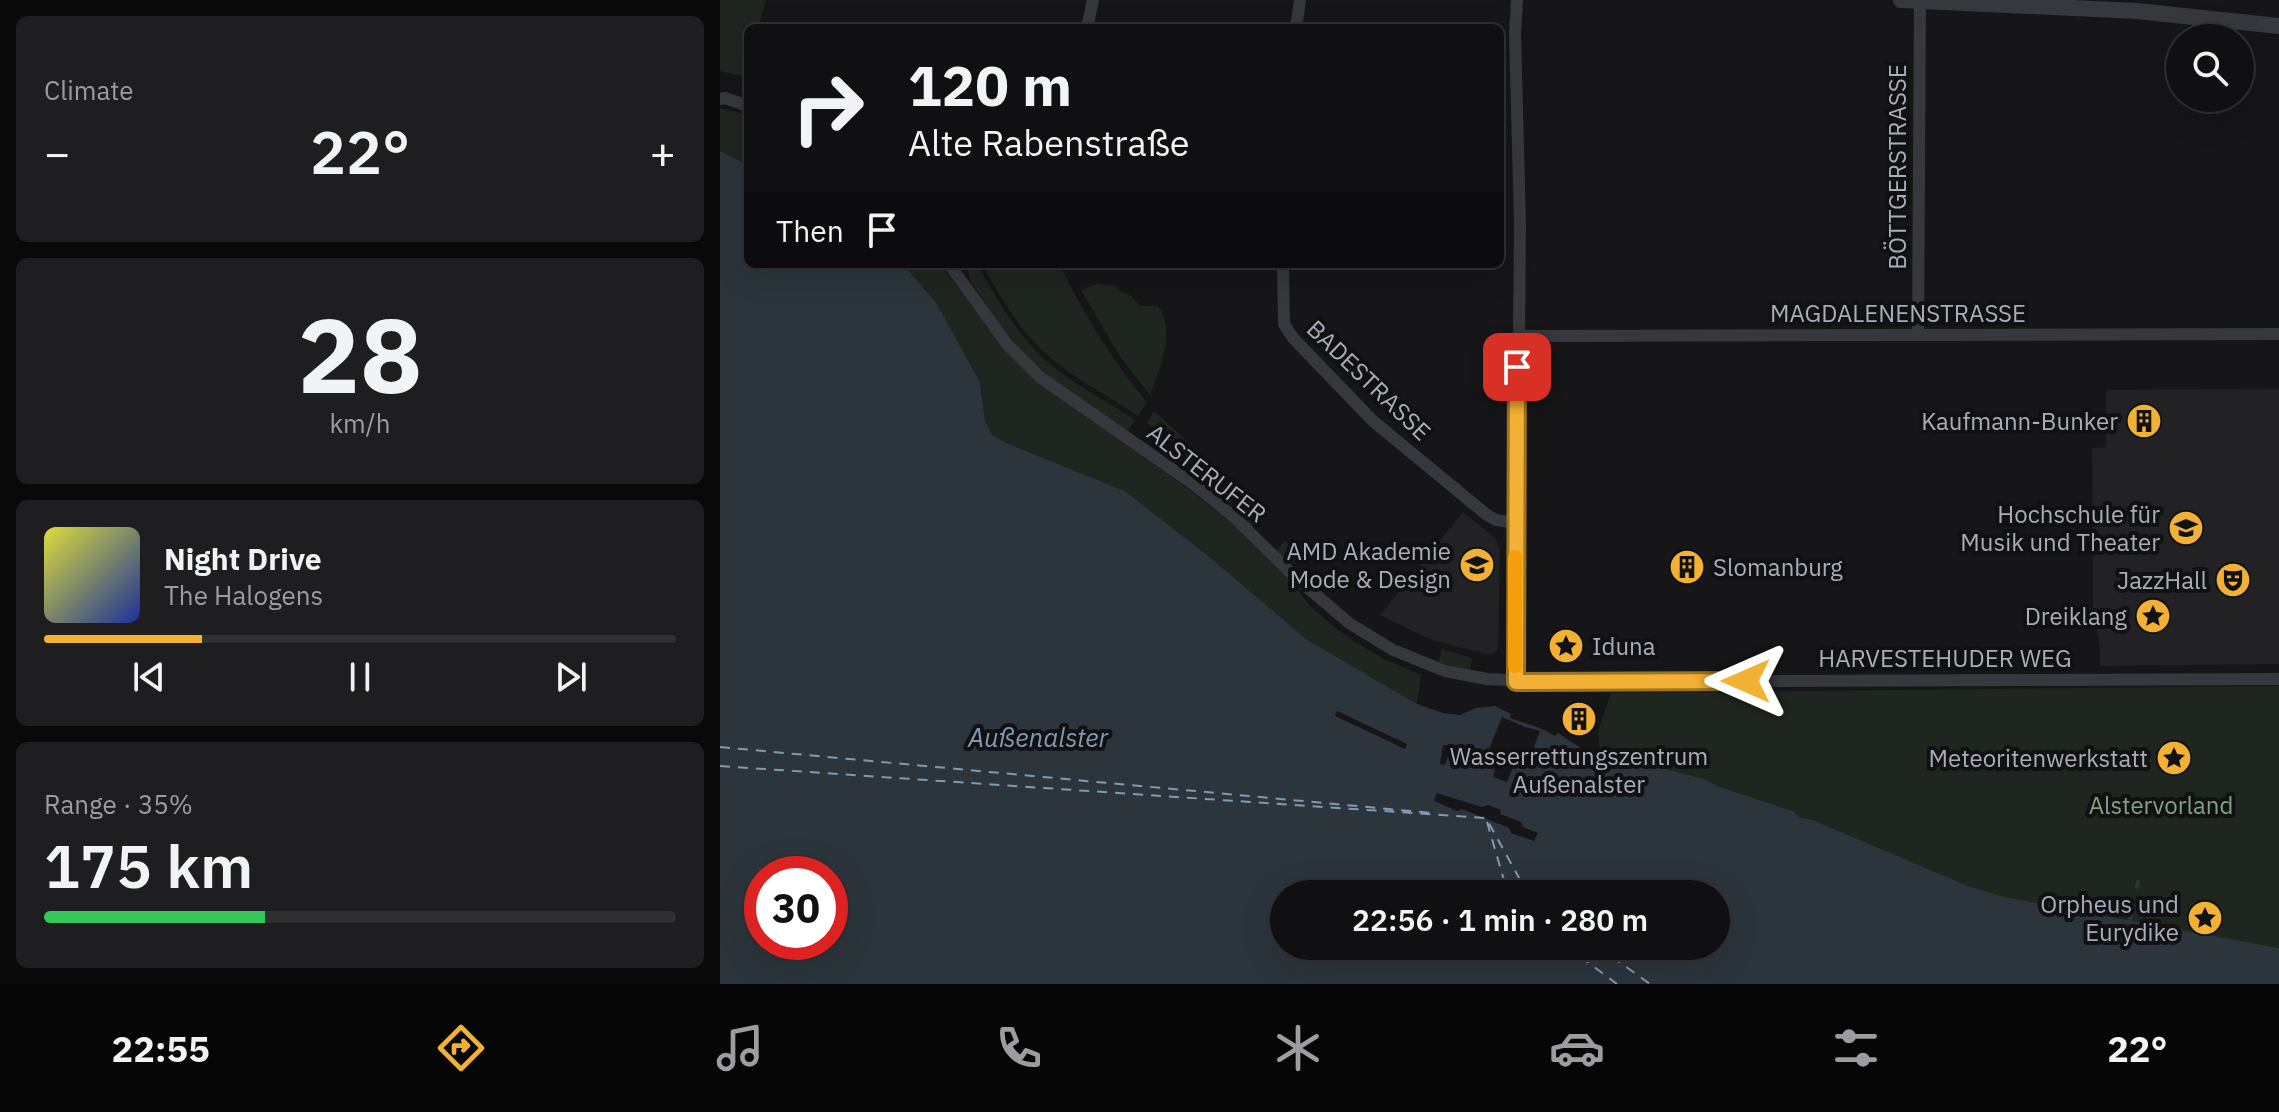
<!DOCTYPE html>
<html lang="en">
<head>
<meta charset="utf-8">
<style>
	body { margin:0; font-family:"IBM Plex Sans",sans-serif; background:#1e1e20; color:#f1f3f6; height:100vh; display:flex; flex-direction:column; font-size:30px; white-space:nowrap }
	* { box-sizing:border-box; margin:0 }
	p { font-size:26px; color:#9c9d9f }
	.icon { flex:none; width:44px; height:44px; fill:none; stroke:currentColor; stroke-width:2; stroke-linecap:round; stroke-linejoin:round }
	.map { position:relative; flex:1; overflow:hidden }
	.panel { display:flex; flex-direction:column; gap:16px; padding:16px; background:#09090a; width:720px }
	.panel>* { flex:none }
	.hud { position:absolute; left:24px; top:24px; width:760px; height:244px; border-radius:12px; box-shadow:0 8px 32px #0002,0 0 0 2px #303032; background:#101012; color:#f1f3f6; overflow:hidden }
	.buttons { position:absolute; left:1446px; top:24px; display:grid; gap:16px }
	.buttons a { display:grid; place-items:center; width:88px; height:88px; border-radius:50%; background:#101012; box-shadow:0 8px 32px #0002,0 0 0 2px #303032; font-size:40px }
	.speed { position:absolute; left:24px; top:856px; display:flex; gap:16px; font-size:40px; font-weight:700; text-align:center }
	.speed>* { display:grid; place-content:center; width:104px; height:104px; border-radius:50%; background:#101012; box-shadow:0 8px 32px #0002,0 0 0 2px #303032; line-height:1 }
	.speed .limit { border:12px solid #d22; background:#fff; color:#111 }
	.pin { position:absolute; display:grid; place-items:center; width:68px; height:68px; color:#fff; margin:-34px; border-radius:16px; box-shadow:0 4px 12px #0006 }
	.me { position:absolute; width:88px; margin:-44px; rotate:270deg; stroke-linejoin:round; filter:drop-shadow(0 0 6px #0008) }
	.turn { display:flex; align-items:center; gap:28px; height:168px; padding:0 32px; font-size:36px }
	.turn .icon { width:104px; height:104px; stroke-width:2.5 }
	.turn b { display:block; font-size:56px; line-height:68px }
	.then { display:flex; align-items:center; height:76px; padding:0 32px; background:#0003; gap:16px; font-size:30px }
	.big { font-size:60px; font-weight:600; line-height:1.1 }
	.panel .widget { flex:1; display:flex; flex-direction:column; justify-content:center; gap:12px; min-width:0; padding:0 28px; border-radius:12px; background:#1e1e20 }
	.panel .dial { align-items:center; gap:0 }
	.dial b { font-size:104px; line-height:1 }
	.song { display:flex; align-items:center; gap:24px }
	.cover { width:96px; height:96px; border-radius:12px; background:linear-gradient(135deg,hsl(60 70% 55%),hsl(230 70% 35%)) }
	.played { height:8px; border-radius:4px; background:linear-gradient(90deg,#f2b134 25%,#303032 25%) }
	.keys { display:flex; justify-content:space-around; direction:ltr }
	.heat { display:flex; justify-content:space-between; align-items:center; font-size:44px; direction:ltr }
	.charge { height:12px; border-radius:6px; background:linear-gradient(90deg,#34c759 35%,#303032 0) }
	.trip { position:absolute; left:550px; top:880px; width:460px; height:80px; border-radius:40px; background:#101012; box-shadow:0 8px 32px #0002,0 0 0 2px #303032; font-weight:600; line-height:80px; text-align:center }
	.tabs { display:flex; height:128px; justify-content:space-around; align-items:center; background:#060607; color:#9c9d9f }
	.tabs .icon { width:56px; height:56px }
	.tabs .current { color:#f2b134 }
	.tabs b { font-size:36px; color:#f1f3f6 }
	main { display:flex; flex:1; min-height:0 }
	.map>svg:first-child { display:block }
	.built { fill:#222225 }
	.green { fill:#1e261f }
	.water { fill:#2c353c; fill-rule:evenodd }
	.pier { fill:#161618 }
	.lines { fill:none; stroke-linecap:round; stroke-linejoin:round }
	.stream { stroke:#2c353c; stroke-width:4 }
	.ferry { stroke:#7f9bb3; stroke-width:2; stroke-dasharray:10 8; stroke-linecap:butt }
	.minor { stroke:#37383d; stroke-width:12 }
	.tertiary { stroke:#37383d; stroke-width:16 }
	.route-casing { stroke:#9d7322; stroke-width:20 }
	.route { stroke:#f2b134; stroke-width:14 }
	.slow { stroke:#f59e0b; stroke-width:14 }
	.labels { text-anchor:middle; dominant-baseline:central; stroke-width:8; stroke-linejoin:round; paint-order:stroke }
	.street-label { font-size:24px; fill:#a8adb8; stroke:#111113 }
	.poi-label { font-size:24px; fill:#a8adb8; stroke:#111113; text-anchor:end }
	.park-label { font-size:24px; fill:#7fa381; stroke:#111113 }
	.water-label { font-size:26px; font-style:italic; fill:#7f9bb3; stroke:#111113 }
</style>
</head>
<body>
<main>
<section class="panel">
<div class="widget"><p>Climate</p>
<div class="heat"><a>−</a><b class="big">22°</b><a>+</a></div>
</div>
<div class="widget dial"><b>28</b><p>km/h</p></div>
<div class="widget">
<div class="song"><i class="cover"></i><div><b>Night Drive</b><p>The Halogens</p></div></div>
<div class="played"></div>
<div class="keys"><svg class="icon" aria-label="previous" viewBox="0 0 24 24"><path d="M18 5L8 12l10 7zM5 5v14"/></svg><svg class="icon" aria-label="pause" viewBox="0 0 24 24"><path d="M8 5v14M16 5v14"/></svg><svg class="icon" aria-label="next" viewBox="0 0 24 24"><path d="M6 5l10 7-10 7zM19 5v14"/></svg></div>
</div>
<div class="widget"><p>Range · 35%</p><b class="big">175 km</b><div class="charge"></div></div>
</section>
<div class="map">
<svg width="1559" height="984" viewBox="0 0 1559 984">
	<rect width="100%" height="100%" fill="#161618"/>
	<path class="built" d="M 1559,389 L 1559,664 L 1380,666 L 1380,648 L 1373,608 L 1372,448 L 1386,447 L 1386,390 Z
		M 743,512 L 774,537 L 780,548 L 778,647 L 776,652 L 770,655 L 712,640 L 660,615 Z"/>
	<path class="green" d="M 0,0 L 46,0 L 38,28 L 28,28 L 28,67 L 25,77 L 0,71 Z
		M 0,108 L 28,115 L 28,165 L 0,151 Z
		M 183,264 L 220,264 L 283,347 L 329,389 L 471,491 L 515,526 L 567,577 L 590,606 L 612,625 L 632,640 L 664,659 L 701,675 L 697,704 L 586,639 L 492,559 L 405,491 L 286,443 L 272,435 L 265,421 L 260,382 L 217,304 Z
		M 254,264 L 257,264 C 279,303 300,340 336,369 C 360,388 389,402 415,420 L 407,432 C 372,407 332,383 302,351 C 282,329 266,304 250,280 L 248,271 Z
		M 266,264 L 339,264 C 364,313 391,360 427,402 L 418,416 C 383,392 344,374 315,343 C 294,321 280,296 265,270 Z
		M 377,284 L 396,286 L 399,291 L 410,295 L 420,306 L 438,306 C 456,331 440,369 430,395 L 401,358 L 361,290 Z
		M 434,411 L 498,470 L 496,472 L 427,423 Z
		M 523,501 L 543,519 L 538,526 L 532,527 L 515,511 Z
		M 565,541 L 580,556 L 571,565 L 556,551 Z
		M 722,649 L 752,658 L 750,671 L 718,662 Z
		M 1559,686 L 1559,948 L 1284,897 L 1248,886 L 1093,820 L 1081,818 L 1073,811 L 997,786 L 984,779 L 902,757 L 889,751 L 880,754 L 878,732 L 891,693 Z"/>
	<path class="water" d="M 0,151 L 28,165 L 28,264 L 183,264 L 217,304 L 260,382 L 265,421 L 272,435 L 286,443 L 405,491 L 492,559 L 586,639 L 697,704 L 723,713 L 740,715 L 756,708 L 775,706 L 791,714 L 790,718 C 806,724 820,726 835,736 L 838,733 L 867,752 L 870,749 L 880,754 L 889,750 L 902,757 L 984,779 L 997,786 L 1073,811 L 1081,818 L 1093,820 L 1248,886 L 1284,897 L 1559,948 L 1559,984 L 0,984 ZM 42,874 L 110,874 L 110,942 L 42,942 ZM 564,894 L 996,894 L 996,946 L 564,946 Z"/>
	<path class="pier" d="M 617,711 L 687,744 L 685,749 L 615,716 Z
		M 782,717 L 805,727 L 820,731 L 811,755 L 799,751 L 787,782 L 773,777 L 775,770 L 763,765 L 727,758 L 725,765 L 720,764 L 723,745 L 729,746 L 728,753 L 765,759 Z
		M 717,793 L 762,807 L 768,805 L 781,810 L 780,814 L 801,822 L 803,827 L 818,833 L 814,841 L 791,833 L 789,828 L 742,809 L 737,811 L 714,801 Z"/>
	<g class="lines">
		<path class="stream" d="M 1417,887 L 1418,882
			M 1410,921 L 1413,905"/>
		<path class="ferry" d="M 0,747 L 712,813
			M 0,766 L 766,818 L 808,894
			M 767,822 L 788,894
			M 846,946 L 897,984
			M 877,946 L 930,984"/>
		<path class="minor" d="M 367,28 L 373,0
			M 576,28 L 580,0
			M 0,99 L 5,98 L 28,106
			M 229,264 L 287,344 L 320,377 L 476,486 L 514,517 L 574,576 L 629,623 L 673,650 L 725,671 L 767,679 L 834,682 L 1559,679
			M 563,264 L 564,324 L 573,338 L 653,421 L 767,515 L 776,520 L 796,523
			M 1198,334 L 1200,0
			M 797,336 L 1559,334
			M 796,682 L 800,224 L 795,34 L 797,0"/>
		<path class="tertiary" d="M 1181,0 L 1417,11 L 1559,26"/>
	</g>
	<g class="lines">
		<defs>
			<path id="route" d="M 797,367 L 796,682 L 1026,681"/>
		</defs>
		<use href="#route" class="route-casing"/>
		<use href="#route" class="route"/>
		<path class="slow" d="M 795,557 L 795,666"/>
	</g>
	<defs>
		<symbol id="building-disc" viewBox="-11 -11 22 22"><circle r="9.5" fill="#f2b134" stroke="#111113"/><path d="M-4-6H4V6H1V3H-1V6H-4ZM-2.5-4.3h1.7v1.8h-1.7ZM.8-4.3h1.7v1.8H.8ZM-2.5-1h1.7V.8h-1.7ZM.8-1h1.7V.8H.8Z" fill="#111"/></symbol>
		<symbol id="university-disc" viewBox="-11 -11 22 22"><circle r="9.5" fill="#f2b134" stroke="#111113"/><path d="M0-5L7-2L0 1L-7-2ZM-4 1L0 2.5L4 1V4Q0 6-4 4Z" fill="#111"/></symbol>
		<symbol id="theatre-disc" viewBox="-11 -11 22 22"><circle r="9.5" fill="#f2b134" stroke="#111113"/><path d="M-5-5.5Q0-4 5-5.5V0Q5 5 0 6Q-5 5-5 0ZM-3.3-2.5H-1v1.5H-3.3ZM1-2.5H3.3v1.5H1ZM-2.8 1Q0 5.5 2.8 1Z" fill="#111"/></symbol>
		<symbol id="sight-disc" viewBox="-11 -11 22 22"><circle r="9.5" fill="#f2b134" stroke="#111113"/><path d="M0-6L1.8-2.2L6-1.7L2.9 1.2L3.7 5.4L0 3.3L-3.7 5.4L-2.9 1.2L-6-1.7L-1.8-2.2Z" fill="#111"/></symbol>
	</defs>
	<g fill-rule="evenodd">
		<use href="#building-disc" x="1404" y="401" width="40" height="40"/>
		<use href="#university-disc" x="1446" y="508" width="40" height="40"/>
		<use href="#university-disc" x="737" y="545" width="40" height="40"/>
		<use href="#building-disc" x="947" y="547" width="40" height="40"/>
		<use href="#theatre-disc" x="1493" y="560" width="40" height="40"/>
		<use href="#sight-disc" x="1413" y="596" width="40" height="40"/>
		<use href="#sight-disc" x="826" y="626" width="40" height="40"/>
		<use href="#building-disc" x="839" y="699" width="40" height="40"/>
		<use href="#sight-disc" x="1434" y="738" width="40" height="40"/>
		<use href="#sight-disc" x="1465" y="898" width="40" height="40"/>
	</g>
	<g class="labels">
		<g class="street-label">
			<text transform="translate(1177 167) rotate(-90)">BÖTTGERSTRASSE</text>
			<text x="1178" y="313">MAGDALENENSTRASSE</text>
			<text transform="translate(649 380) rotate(44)">BADESTRASSE</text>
			<text transform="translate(487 473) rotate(38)">ALSTERUFER</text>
			<text x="1225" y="658">HARVESTEHUDER WEG</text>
		</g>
		<g class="poi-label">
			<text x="1398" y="421">Kaufmann-Bunker</text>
			<text x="1440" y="514">Hochschule für<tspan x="1440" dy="28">Musik und Theater</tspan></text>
			<text x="731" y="551">AMD Akademie<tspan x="731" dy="28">Mode &amp; Design</tspan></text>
			<text x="993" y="567" text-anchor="start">Slomanburg</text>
			<text x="1487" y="580">JazzHall</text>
			<text x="1407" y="616">Dreiklang</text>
			<text x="872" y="646" text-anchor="start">Iduna</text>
			<text x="859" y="756" text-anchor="middle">Wasserrettungszentrum<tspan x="859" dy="28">Außenalster</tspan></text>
			<text x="1428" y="758">Meteoritenwerkstatt</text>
			<text x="1459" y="904">Orpheus und<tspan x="1459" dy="28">Eurydike</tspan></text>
		</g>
		<g class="park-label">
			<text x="1441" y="805">Alstervorland</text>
		</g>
		<g class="water-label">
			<text x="318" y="737">Außenalster</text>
		</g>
	</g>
</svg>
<div class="buttons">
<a><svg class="icon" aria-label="search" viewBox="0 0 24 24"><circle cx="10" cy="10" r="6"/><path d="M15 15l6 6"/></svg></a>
</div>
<div class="speed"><div class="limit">30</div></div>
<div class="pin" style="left:797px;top:367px;background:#d93025"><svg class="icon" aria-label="arrive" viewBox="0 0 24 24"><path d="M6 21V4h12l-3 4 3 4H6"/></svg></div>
<svg class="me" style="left:1026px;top:681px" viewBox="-20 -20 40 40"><path d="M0-17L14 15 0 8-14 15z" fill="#f2b134" stroke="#fff" stroke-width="4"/></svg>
<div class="trip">22:56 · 1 min · 280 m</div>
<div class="hud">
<div class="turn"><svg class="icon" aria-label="right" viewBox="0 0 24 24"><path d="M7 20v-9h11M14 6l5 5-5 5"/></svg><div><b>120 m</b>Alte Rabenstraße</div></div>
<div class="then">Then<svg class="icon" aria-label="arrive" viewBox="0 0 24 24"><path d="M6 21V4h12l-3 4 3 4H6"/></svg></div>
</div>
</div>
</main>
<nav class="tabs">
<b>22:55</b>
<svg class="icon current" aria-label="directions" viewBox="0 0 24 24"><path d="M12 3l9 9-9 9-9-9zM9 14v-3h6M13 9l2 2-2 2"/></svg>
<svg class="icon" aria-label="music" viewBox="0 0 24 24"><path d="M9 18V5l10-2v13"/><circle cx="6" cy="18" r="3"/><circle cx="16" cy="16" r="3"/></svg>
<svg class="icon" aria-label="phone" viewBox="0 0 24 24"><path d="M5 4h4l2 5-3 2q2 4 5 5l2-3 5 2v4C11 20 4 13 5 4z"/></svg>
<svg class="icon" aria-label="climate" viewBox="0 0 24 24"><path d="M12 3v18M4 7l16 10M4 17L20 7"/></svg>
<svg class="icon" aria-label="car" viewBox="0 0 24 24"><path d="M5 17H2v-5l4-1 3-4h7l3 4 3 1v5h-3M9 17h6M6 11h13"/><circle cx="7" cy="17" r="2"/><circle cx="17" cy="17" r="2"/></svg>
<svg class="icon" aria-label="filters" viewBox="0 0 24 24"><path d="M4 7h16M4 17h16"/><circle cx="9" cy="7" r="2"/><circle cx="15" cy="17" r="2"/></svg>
<b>22°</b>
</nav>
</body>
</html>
